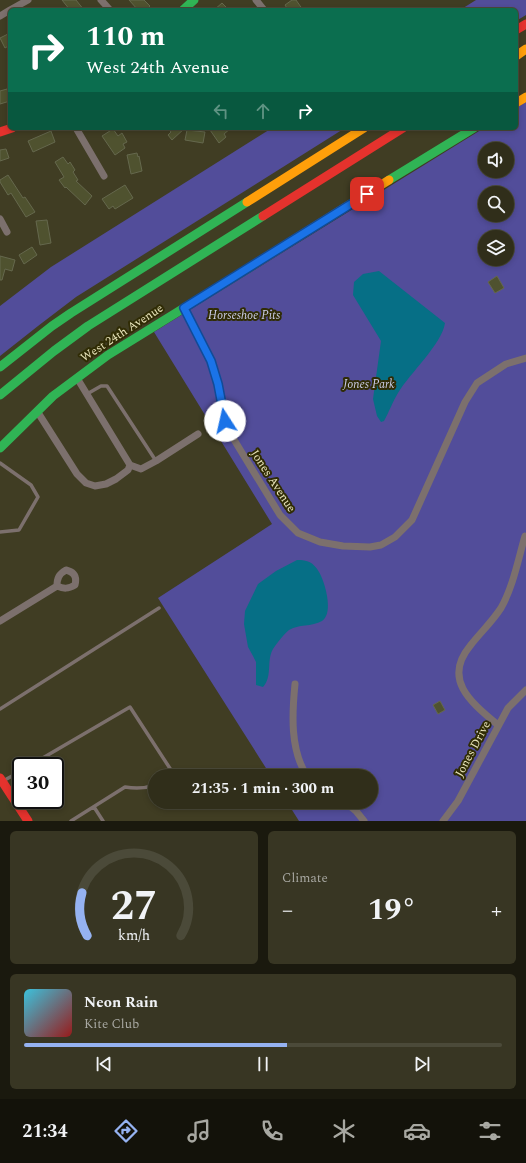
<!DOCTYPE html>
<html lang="en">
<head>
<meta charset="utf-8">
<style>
	body { margin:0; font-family:Spectral,serif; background:#383623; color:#f1f3f6; height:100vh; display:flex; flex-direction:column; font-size:15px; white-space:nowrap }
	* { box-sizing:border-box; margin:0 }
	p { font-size:13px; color:#a8a8a2 }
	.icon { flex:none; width:22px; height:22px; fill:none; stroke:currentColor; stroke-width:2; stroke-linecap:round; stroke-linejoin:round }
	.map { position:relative; height:821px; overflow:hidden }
	.details { display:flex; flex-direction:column; gap:10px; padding:10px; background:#1a190e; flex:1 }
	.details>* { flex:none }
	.top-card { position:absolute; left:8px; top:8px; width:510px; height:122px; border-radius:6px; box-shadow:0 2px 6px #0003,0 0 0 1px #4b4a39; background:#0b6e4f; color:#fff; overflow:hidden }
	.controls { position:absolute; left:478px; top:142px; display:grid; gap:8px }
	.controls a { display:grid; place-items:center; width:36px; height:36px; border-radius:50%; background:#302e1a; box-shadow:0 2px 6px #0003,0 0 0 1px #4b4a39; font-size:20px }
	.speed { position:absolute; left:12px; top:757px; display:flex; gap:8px; font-size:20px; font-weight:700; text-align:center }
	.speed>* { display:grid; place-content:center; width:52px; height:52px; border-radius:50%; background:#302e1a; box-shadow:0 2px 6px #0003,0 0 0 1px #4b4a39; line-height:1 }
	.speed .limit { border:2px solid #111; border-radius:6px; background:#fff; color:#111 }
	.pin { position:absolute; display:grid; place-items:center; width:34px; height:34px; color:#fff; margin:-17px; border-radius:8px; box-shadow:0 2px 6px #0006 }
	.me { position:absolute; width:44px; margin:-22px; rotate:350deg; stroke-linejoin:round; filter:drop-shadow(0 0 3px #0008) }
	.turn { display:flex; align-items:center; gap:14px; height:84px; padding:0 12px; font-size:18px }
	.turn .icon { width:52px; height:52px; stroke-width:2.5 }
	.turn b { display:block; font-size:28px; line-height:34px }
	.lanes { display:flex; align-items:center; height:38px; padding:0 12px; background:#0003; justify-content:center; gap:20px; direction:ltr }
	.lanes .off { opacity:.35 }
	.big { font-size:30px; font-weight:700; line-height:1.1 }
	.details .tile { flex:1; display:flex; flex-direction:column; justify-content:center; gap:6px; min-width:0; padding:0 14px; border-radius:6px; background:#383623 }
	.details .dial { align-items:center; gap:0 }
	.dial svg { height:104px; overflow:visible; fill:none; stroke:#4b4a39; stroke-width:7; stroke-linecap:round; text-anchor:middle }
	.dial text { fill:#f1f3f6; stroke:none }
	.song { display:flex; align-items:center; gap:12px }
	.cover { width:48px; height:48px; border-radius:6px; background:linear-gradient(135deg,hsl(190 70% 55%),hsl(0 70% 35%)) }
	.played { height:4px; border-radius:2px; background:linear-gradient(90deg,#95b2f1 55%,#4b4a39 55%) }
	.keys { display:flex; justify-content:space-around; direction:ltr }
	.heat { display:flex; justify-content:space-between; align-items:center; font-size:22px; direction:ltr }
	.details .tiles { flex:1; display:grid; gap:10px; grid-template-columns:1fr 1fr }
	.tile:last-child { grid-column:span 2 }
	.trip { position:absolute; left:148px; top:769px; width:230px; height:40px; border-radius:20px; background:#302e1a; box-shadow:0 2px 6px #0003,0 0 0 1px #4b4a39; font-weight:700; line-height:40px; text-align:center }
	.tabs { display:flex; height:64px; justify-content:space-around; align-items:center; background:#13120a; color:#a8a8a2 }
	.tabs .icon { width:28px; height:28px }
	.tabs .active { color:#95b2f1 }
	.tabs b { font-size:18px; color:#f1f3f6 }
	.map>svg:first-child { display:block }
	.green { fill:#524d9a; fill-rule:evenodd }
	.water { fill:#066f86 }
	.building { fill:#4f522f; stroke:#65684d }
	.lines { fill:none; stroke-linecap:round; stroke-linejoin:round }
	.lane { stroke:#7c706d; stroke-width:3.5 }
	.street { stroke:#7c706d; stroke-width:7 }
	.fast { stroke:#30b455; stroke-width:9 }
	.slow { stroke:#ff9f0a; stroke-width:9 }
	.jam { stroke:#e5322d; stroke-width:9 }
	.route-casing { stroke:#114b97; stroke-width:10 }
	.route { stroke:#1a73e8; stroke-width:7 }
	.labels { text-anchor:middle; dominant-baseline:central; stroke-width:4; stroke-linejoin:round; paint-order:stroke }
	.park-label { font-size:12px; font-style:italic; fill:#cbcde8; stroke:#302c05 }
	.street-label { font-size:12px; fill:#e8e4ba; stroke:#302c05 }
</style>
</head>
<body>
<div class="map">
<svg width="526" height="821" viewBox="0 0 526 821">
	<rect width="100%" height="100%" fill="#403d23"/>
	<path class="green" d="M 476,0 L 526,0 L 526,15 L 516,21 L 516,10 L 460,10 Z
		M 526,102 L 526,821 L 299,821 L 287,802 L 371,802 L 371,776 L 271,776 L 158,598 L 272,524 L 154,332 L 484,128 L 516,128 L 516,108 ZM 485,149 L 507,149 L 507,171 L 485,171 ZM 485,193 L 507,193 L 507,215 L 485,215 ZM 485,237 L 507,237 L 507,259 L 485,259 Z
		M 272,128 L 345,128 L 76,297 L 38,326 L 0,356 L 0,306 L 51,267 Z"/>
	<path class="water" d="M 379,271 L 445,323 C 442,344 410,373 398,393 C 393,401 389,412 384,421 L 381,422 L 377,416 L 373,399 L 381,341 L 353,295 L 354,282 L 363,274 Z
		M 297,560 C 308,560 313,562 319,572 C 325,582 334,613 322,621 C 312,627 298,624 289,630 C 283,635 277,643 273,649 C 266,661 273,676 263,687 L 256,685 L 256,662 L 253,656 L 248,647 L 244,624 L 245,611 L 258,584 L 276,571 Z"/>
	<path class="building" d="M 62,0 L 76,0 L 84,10 L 70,10 Z
		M 129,0 L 144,0 L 150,6 L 146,10 L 138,10 Z
		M 292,0 L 296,0 L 303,10 L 288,10 L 285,5 Z
		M 222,3 L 229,10 L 214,10 Z
		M 10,33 L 10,45 L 5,48 L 0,38 Z
		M 7,89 L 10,101 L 0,104 L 0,91 Z
		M 168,128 L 185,128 L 172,140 L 168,135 L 171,132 Z
		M 213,128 L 231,128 L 224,134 L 226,137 L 219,143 L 210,130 Z
		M 113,129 L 118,136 L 122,133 L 127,142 L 123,144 L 125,148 L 115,155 L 102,136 Z
		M 187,130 L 205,132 L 203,143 L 185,140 Z
		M 51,131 L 55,142 L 33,152 L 28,141 Z
		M 6,149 L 9,158 L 0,161 L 0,150 Z
		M 137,153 L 138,157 L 139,156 L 142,171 L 131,174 L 127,155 Z
		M 63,157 L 68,164 L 70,162 L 75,170 L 73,172 L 78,180 L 76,181 L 92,196 L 85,205 L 66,187 L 65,188 L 59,180 L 64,177 L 55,162 Z
		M 8,175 L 23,198 L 25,197 L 35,212 L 26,217 L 11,193 L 8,195 L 0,182 L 0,180 Z
		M 125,185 L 133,198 L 115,209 L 113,206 L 109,209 L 102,199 Z
		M 47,220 L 51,243 L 40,245 L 36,221 Z
		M 32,247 L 37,255 L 24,264 L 19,255 Z
		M 0,256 L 15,260 L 12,271 L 5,269 L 2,280 L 0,280 Z
		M 497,276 L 504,288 L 495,293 L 488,282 Z
		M 440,701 L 445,710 L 438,714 L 433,705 Z"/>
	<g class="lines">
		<path class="lane" d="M 87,394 L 101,386 L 107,386 L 156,461
			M 0,463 L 31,485 L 38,497 L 19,530 L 0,532
			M 0,709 L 159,608
			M 29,766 L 130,707 L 171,770 L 171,776
			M 3,781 L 21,771
			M 94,807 L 103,821
			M 71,821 L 125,787 C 136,789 144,789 155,785"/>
		<path class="street" d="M 101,0 L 110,10
			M 256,0 L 264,10
			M 10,10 L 28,0
			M 0,16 L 10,10
			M 76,128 L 104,176
			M 0,219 L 7,232
			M 183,308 L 211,361 L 218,384 L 225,421 L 233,438 L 280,515 L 298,533 L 320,542 L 343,546 L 370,547 L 381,545 L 395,537 L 412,520 L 465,402 L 477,383 L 506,364 L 526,358
			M 77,378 L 130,465 L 141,469 L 156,461 L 198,434
			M 37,411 L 77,474 L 86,483 L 95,486 L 106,484 L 116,479 L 128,470 L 130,465
			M 66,570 C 74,572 77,577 75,585 C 68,589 64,589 57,586 C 57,578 59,574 66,570 Z
			M 0,621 L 57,586
			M 295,684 C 292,714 290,750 307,776
			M 498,725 C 472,703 442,680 470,646 C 480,633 492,622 501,608 C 513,587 518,560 525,536
			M 345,802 L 356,811 L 364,821
			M 443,821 L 458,801 L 508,708 L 526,690"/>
		<path class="fast" d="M 183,10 L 194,0
			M 389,180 L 474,128
			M 0,367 L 52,326 L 71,313 L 247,202
			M 0,395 L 54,351 L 88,326 L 263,216
			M 0,448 L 53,396 L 108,355 L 255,264"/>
		<path class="slow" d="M 516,56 L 526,49
			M 516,103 L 526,97
			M 247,202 L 364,128
			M 255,264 L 389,180"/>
		<path class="jam" d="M 516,30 L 526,24
			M 0,132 L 12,128
			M 263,216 L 403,128
			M 0,778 L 28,821"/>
	</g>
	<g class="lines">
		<defs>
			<path id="route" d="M 225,421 L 218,384 L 211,361 L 184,308 L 367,194"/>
		</defs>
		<use href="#route" class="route-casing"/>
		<use href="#route" class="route"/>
	</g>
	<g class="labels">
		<g class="park-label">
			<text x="244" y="315">Horseshoe Pits</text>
			<text x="369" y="384">Jones Park</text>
		</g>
		<g class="street-label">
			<text transform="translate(122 333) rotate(-33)">West 24th Avenue</text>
			<text transform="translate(273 481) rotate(57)">Jones Avenue</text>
			<text transform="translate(473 749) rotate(-62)">Jones Drive</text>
		</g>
	</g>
</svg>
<div class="controls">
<a><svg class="icon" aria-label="sound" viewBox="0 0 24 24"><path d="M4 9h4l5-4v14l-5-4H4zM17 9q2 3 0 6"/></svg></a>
<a><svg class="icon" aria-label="search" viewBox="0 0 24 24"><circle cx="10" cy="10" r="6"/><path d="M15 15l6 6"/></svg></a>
<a><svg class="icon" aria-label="layers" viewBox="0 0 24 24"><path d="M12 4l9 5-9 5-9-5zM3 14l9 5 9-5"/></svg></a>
</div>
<div class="speed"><div class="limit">30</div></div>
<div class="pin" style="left:367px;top:194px;background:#d93025"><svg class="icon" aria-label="arrive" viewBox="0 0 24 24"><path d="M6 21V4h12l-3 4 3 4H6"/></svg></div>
<svg class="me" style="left:225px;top:421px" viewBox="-20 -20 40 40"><circle r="19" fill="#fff"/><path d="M0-13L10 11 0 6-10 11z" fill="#1a73e8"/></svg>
<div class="trip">21:35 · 1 min · 300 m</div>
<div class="top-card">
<div class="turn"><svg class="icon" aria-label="right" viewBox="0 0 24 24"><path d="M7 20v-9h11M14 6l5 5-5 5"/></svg><div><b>110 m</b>West 24th Avenue</div></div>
<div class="lanes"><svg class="icon off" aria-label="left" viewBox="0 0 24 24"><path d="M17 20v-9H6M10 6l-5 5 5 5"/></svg><svg class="icon off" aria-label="ahead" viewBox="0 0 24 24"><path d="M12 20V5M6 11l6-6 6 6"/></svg><svg class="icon" aria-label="right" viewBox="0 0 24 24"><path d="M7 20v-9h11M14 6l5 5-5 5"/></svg></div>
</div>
</div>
<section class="details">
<div class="tiles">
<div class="tile dial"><svg viewBox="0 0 100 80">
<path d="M14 69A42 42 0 1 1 86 69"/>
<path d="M14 69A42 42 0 0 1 10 36" stroke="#95b2f1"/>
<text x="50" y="56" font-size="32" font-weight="700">27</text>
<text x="50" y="72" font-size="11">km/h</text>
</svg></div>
<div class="tile"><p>Climate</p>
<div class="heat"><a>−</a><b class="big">19°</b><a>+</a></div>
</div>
<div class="tile">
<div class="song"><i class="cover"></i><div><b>Neon Rain</b><p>Kite Club</p></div></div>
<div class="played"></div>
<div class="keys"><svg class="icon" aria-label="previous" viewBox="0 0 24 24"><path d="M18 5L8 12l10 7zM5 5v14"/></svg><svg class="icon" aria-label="pause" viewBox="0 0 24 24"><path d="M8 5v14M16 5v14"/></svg><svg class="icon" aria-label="next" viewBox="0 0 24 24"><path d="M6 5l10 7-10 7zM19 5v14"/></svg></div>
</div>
</div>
</section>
<nav class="tabs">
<b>21:34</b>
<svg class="icon active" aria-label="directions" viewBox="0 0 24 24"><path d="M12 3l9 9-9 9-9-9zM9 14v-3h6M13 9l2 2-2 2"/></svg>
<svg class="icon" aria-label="music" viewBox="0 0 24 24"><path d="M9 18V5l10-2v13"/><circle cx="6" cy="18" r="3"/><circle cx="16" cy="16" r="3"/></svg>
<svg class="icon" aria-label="phone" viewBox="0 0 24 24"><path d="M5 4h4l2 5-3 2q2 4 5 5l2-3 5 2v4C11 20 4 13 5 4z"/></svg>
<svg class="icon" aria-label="climate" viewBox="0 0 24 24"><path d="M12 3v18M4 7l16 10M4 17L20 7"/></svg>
<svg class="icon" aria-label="car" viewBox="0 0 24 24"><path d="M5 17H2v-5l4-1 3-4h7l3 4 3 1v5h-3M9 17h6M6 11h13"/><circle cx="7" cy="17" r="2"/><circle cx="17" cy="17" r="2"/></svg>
<svg class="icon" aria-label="filters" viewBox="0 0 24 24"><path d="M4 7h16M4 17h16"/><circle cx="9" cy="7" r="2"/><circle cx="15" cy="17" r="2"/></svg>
</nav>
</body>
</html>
